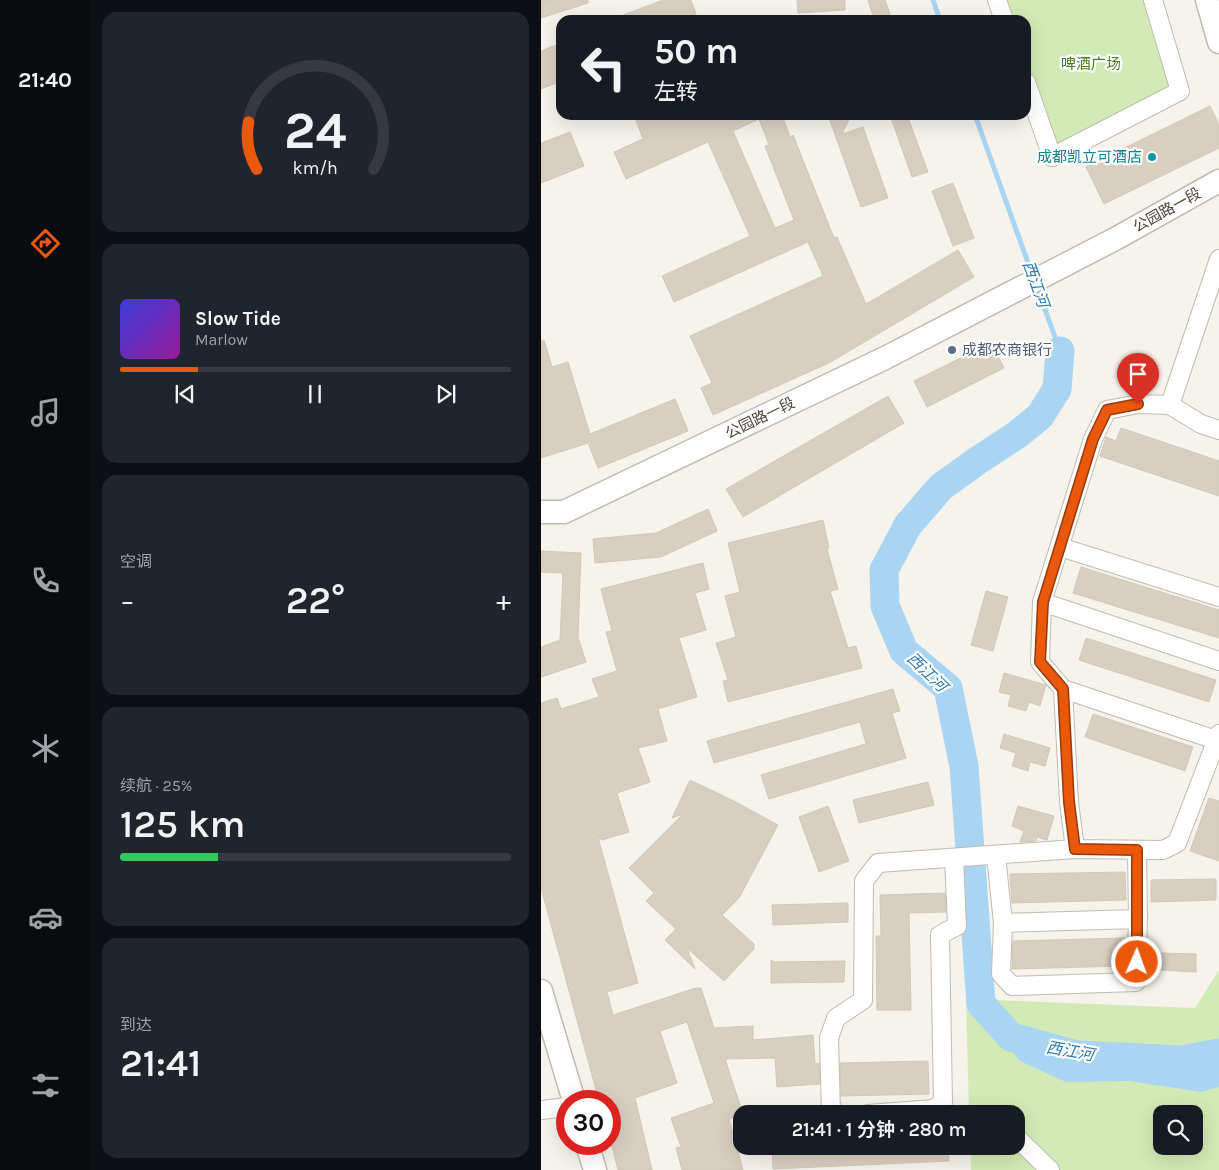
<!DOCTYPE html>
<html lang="zh">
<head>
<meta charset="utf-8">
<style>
	body { margin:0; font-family:Karla,"Noto Sans SC",sans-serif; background:#20242c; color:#f1f3f6; height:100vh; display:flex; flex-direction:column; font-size:19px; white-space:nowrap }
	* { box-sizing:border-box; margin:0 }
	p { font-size:16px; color:#9ea1a6 }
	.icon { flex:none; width:28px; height:28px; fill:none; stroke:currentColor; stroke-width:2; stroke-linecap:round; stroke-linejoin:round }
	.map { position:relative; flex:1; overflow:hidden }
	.details { display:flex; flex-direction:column; gap:12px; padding:12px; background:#0d0f14; width:451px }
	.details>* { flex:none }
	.hud { position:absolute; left:15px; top:15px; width:475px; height:105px; border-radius:15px; box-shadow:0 5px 20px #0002; background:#171b24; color:#f1f3f6; overflow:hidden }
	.controls { position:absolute; left:612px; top:1105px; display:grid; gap:10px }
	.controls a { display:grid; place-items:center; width:50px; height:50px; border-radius:10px; background:#171b24; box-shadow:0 5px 20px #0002; font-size:25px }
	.speed { position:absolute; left:15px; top:1090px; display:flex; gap:10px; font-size:25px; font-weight:700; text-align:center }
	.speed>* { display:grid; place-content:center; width:65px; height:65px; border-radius:50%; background:#171b24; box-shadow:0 5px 20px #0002; line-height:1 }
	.speed .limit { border:8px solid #d22; background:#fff; color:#111 }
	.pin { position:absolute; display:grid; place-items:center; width:42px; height:42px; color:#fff; margin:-51px -21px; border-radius:50% 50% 50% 0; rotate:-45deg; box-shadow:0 0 5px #0007 }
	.pin .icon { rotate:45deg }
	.me { position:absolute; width:55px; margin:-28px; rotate:2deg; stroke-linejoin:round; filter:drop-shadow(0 0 4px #0008) }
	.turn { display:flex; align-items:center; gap:18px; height:105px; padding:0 15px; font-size:22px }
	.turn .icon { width:65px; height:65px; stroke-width:2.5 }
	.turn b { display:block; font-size:35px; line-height:42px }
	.big { font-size:38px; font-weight:600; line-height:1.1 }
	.details .widget { flex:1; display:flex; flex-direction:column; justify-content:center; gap:8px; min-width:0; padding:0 18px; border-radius:15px; background:#20242c }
	.details .dial { align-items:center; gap:0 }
	.dial svg { height:130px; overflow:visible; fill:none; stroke:#363941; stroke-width:7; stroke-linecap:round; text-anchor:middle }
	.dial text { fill:#f1f3f6; stroke:none }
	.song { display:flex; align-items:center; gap:15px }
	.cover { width:60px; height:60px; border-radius:8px; background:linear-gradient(135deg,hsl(240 70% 55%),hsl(300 70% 35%)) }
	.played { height:5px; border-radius:2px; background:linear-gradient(90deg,#ea580c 20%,#363941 20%) }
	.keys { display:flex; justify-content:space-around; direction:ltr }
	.heat { display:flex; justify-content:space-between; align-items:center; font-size:28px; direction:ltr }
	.charge { height:8px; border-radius:4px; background:linear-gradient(90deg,#34c759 25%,#363941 0) }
	.trip { position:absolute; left:192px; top:1105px; width:292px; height:50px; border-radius:15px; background:#171b24; box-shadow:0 5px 20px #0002; font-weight:600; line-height:50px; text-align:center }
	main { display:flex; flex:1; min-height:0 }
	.dock { display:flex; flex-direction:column; width:90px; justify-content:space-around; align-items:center; background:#090b0e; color:#9ea1a6 }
	.dock .icon { width:35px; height:35px }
	.dock .on { color:#ea580c }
	.dock b { font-size:22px; color:#f1f3f6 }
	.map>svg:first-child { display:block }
	.green { fill:#d2eab5; fill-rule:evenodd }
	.water { fill:#a9d4f2 }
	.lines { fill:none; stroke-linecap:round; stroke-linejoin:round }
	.stream { stroke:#a9d4f2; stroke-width:5 }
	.river { stroke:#a9d4f2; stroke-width:29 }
	.building { fill:#d8cfc1; stroke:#d3c7b4; fill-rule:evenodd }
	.minor-casing { stroke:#c2bbae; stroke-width:20 }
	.tertiary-casing { stroke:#c2bbae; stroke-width:25 }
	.minor { stroke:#fff; stroke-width:18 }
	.tertiary { stroke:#fff; stroke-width:22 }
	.route-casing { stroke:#983908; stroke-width:12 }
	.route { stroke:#ea580c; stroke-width:9 }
	.culture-dot { fill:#0f9aa8; stroke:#fff; stroke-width:2 }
	.service-dot { fill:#5c6f8a; stroke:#fff; stroke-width:2 }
	.labels { text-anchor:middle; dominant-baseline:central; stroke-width:4.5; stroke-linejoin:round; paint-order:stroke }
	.park-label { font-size:15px; fill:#4a7f2a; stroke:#fff }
	.culture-label { font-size:15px; fill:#0d838f; stroke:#fff; text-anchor:end }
	.street-label { font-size:15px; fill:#4b4439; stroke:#fff }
	.service-label { font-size:15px; fill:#4e5e75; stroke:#fff; text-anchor:start }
	.water-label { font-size:16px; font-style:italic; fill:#2e7ab2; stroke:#fff }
</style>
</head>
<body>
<main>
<nav class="dock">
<b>21:40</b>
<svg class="icon on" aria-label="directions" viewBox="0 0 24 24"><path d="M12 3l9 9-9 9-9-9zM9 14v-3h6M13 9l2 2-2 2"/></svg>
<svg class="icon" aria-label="music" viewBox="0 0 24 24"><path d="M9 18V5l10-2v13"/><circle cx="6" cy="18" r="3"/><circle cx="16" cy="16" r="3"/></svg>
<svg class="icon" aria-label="phone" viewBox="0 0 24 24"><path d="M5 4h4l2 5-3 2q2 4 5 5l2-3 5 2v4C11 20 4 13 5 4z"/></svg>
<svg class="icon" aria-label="climate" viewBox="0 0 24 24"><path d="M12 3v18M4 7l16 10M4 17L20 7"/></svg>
<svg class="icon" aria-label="car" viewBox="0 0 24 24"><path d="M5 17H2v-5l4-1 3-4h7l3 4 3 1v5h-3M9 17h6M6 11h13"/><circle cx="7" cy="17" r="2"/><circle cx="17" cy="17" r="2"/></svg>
<svg class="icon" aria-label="filters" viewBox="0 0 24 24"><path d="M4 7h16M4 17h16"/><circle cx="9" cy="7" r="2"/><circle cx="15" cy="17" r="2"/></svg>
</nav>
<section class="details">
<div class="widget dial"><svg viewBox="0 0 100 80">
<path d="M14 69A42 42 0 1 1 86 69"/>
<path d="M14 69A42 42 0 0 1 9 40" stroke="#ea580c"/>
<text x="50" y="56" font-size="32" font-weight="700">24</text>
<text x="50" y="72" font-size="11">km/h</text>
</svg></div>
<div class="widget">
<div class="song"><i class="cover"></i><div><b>Slow Tide</b><p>Marlow</p></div></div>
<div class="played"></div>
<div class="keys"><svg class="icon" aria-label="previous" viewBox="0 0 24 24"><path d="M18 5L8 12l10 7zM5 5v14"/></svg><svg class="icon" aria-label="pause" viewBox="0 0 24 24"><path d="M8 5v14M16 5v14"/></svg><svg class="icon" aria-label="next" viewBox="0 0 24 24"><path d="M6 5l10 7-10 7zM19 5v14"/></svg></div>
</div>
<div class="widget"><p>空调</p>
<div class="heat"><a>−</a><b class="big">22°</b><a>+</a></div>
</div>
<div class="widget"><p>续航 · 25%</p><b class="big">125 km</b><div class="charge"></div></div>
<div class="widget"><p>到达</p><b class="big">21:41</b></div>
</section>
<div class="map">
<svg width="678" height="1170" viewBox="0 0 678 1170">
	<rect width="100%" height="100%" fill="#f6f3ec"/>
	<path class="green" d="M 456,0 L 612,0 L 639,91 L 511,157 L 485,82 L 485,20 L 463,20 Z
		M 678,970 L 678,1170 L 430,1170 L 429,1146 L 476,1146 L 476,1114 L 428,1114 L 425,999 L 654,1008 ZM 621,1114 L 654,1114 L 654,1146 L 621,1146 Z"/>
	<path class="water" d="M 458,1035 L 525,1060 L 561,1049 L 627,1059 L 678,1055 L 678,1087 L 660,1092 L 589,1081 L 525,1082 L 479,1061 Z"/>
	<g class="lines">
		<path class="stream" d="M 392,0 L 399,20
			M 434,115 L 491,274
			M 496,287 L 519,351"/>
		<path class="river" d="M 519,351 L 516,389 L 499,416 L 477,434 L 436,461 L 400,487 L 367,525 L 343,570 L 344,606 L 363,651 L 407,688 L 423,766 L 440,1004 L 470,1037 L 536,1055 L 641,1060 L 678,1053"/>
	</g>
	<path class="building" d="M 0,0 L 47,0 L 47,3 L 0,18 Z
		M 122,0 L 150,0 L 155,14 L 138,20 L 72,20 L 72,19 Z
		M 256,0 L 304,0 L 304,10 L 257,13 Z
		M 327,0 L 344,0 L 349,14 L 333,19 Z
		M 20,43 L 20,81 L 0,89 L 0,51 Z
		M 669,106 L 678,125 L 678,148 L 563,204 L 545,167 Z
		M 93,115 L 241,115 L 249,137 L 252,135 L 293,238 L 296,237 L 325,304 L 417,250 L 433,277 L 288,363 L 172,415 L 160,388 L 171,383 L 149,336 L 282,276 L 267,242 L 133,302 L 121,276 L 209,236 L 167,142 L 85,179 L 73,152 L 102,139 ZM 218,119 L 228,145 L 224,146 L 253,220 L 234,228 L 192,131 Z
		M 287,115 L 310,115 L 301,134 L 322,127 L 347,198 L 320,207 Z
		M 349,115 L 366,115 L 387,172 L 371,177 Z
		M 29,132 L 43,166 L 0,183 L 0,143 Z
		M 412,183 L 433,238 L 412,246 L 391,191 Z
		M 3,340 L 11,367 L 27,362 L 49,434 L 134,399 L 147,431 L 57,468 L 47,443 L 0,458 L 0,341 Z
		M 450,343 L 463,368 L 386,407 L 373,381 Z
		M 347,396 L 363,423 L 202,517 L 185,489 Z
		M 580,428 L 678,461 L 678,496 L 559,456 L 565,437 L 575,441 Z
		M 167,509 L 176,531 L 120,557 L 54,563 L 52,539 L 115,533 Z
		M 282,520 L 288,548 L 286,549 L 297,589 L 289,591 L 307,648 L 315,646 L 321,668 L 187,702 L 182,681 L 187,680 L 175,643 L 195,637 L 184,596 L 199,592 L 187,543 Z
		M 0,551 L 40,553 L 37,637 L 45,662 L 0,677 L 0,647 L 19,640 L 22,573 L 0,572 Z
		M 162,563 L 168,589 L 154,593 L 165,630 L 138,638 L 156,697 L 117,709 L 126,741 L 97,748 L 109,782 L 76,793 L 88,832 L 61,840 L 57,837 L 97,983 L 66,992 L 72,1015 L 155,988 L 160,988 L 173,1028 L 212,1026 L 212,1040 L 272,1035 L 274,1064 L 278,1063 L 279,1084 L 236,1087 L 234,1058 L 184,1059 L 202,1114 L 188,1119 L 202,1170 L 141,1170 L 135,1148 L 140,1147 L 130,1118 L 173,1103 L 146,1022 L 119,1031 L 136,1083 L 94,1098 L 111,1170 L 77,1170 L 71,1146 L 69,1146 L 69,1101 L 58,1101 L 0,888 L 0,703 L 16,698 L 20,709 L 58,697 L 51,679 L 76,671 L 65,632 L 71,631 L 60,589 Z
		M 540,567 L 678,610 L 678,638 L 532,593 Z
		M 445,591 L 467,597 L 452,651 L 430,645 Z
		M 545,638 L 675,680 L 668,702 L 538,660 Z
		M 463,673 L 505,685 L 499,706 L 488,702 L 485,711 L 467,706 L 470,695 L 458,692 Z
		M 352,689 L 359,711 L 351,713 L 365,758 L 228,799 L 220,775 L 325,744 L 319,722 L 173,763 L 166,741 Z
		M 552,714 L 652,747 L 644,771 L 544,737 Z
		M 463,734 L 509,748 L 504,766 L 489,762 L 487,771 L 471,766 L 475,753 L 459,748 Z
		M 149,780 L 193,801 L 237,825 L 198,898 L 181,915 L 213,944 L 213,949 L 183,981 L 146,948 L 154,969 L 124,940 L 135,929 L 105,901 L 113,893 L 88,868 L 142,814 L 131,818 Z
		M 387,782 L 393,805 L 318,823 L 312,800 Z
		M 668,798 L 678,801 L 678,861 L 649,851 Z
		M 287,806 L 308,861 L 278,872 L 258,817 Z
		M 477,806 L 513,816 L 506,840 L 496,837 L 495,841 L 479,842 L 483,831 L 471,826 Z
		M 584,872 L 585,900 L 471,903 L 469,874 Z
		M 675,879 L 675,900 L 610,902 L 610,880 Z
		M 404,893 L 405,912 L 368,913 L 370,1010 L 336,1010 L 335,936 L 340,936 L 339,895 Z
		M 307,903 L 307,922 L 232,925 L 231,905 Z
		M 584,938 L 585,966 L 471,969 L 472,941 Z
		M 619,953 L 655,954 L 655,972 L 618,970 Z
		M 230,960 L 233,962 L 304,961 L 303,982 L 230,983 Z
		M 387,1061 L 388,1094 L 300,1096 L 299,1063 Z
		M 231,1146 L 407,1146 L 408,1161 L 232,1169 Z"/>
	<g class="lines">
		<defs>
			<path id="minor" d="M 456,0 L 463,20
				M 485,82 L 511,157 L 639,91 L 612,0
				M 629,405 L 678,259
				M 519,547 L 678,597
				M 501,602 L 678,661
				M 522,689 L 675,740
				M 534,849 L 528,802 L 522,689 L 499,662 L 501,602 L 552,439 L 566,410 L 597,404 L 629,405 L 660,424 L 678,430
				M 455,855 L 462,923 L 460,974 L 471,986 L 595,982 L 597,919 L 596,850
				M 462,923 L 597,919
				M 0,1110 L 26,1107
				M 290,1114 L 288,1038 L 295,1018 L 322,1000 L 323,881 L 337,863 L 534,849 L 622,850 L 636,843 L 678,734
				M 327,1114 L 393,1109 L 402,1102 L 399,935 L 416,926 L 413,858
				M 477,1139 L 509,1170"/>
			<path id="tertiary" d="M 666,0 L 678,42
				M 0,512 L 23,512 L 344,358 L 574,239 L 678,181
				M 0,991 L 33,1101
				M 46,1144 L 54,1170"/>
		</defs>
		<use href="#minor" class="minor-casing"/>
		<use href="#tertiary" class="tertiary-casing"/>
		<use href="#minor" class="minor"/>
		<use href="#tertiary" class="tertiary"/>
	</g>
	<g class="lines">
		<defs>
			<path id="route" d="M 596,962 L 596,850 L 534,849 L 528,802 L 522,689 L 499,662 L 502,602 L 552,439 L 566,410 L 597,404"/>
		</defs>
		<use href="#route" class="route-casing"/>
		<use href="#route" class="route"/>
	</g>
	<circle class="culture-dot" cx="611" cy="157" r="5"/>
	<circle class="service-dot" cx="411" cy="350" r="5"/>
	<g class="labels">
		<g class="park-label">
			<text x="550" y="64">啤酒广场</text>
		</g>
		<g class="culture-label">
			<text x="601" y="157">成都凯立可酒店</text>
		</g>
		<g class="street-label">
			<text transform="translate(626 210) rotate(-29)">公园路一段</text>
			<text transform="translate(219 418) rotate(-26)">公园路一段</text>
		</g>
		<g class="service-label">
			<text x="421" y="350">成都农商银行</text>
		</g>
		<g class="water-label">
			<text transform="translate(495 284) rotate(70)">西江河</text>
			<text transform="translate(386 672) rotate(44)">西江河</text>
			<text transform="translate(529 1051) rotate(10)">西江河</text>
		</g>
	</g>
</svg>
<div class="controls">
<a><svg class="icon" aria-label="search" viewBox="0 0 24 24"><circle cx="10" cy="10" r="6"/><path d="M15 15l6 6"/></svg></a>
</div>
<div class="speed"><div class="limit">30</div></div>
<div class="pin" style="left:597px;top:404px;background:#d93025"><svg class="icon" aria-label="arrive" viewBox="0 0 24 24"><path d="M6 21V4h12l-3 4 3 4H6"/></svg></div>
<svg class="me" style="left:596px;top:962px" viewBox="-20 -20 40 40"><circle r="17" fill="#ea580c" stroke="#fff" stroke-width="3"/><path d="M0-11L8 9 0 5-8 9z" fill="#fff"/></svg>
<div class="trip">21:41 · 1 分钟 · 280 m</div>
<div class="hud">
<div class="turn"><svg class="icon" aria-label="left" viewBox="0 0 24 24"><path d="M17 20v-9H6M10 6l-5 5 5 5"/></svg><div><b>50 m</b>左转</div></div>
</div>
</div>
</main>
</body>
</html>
